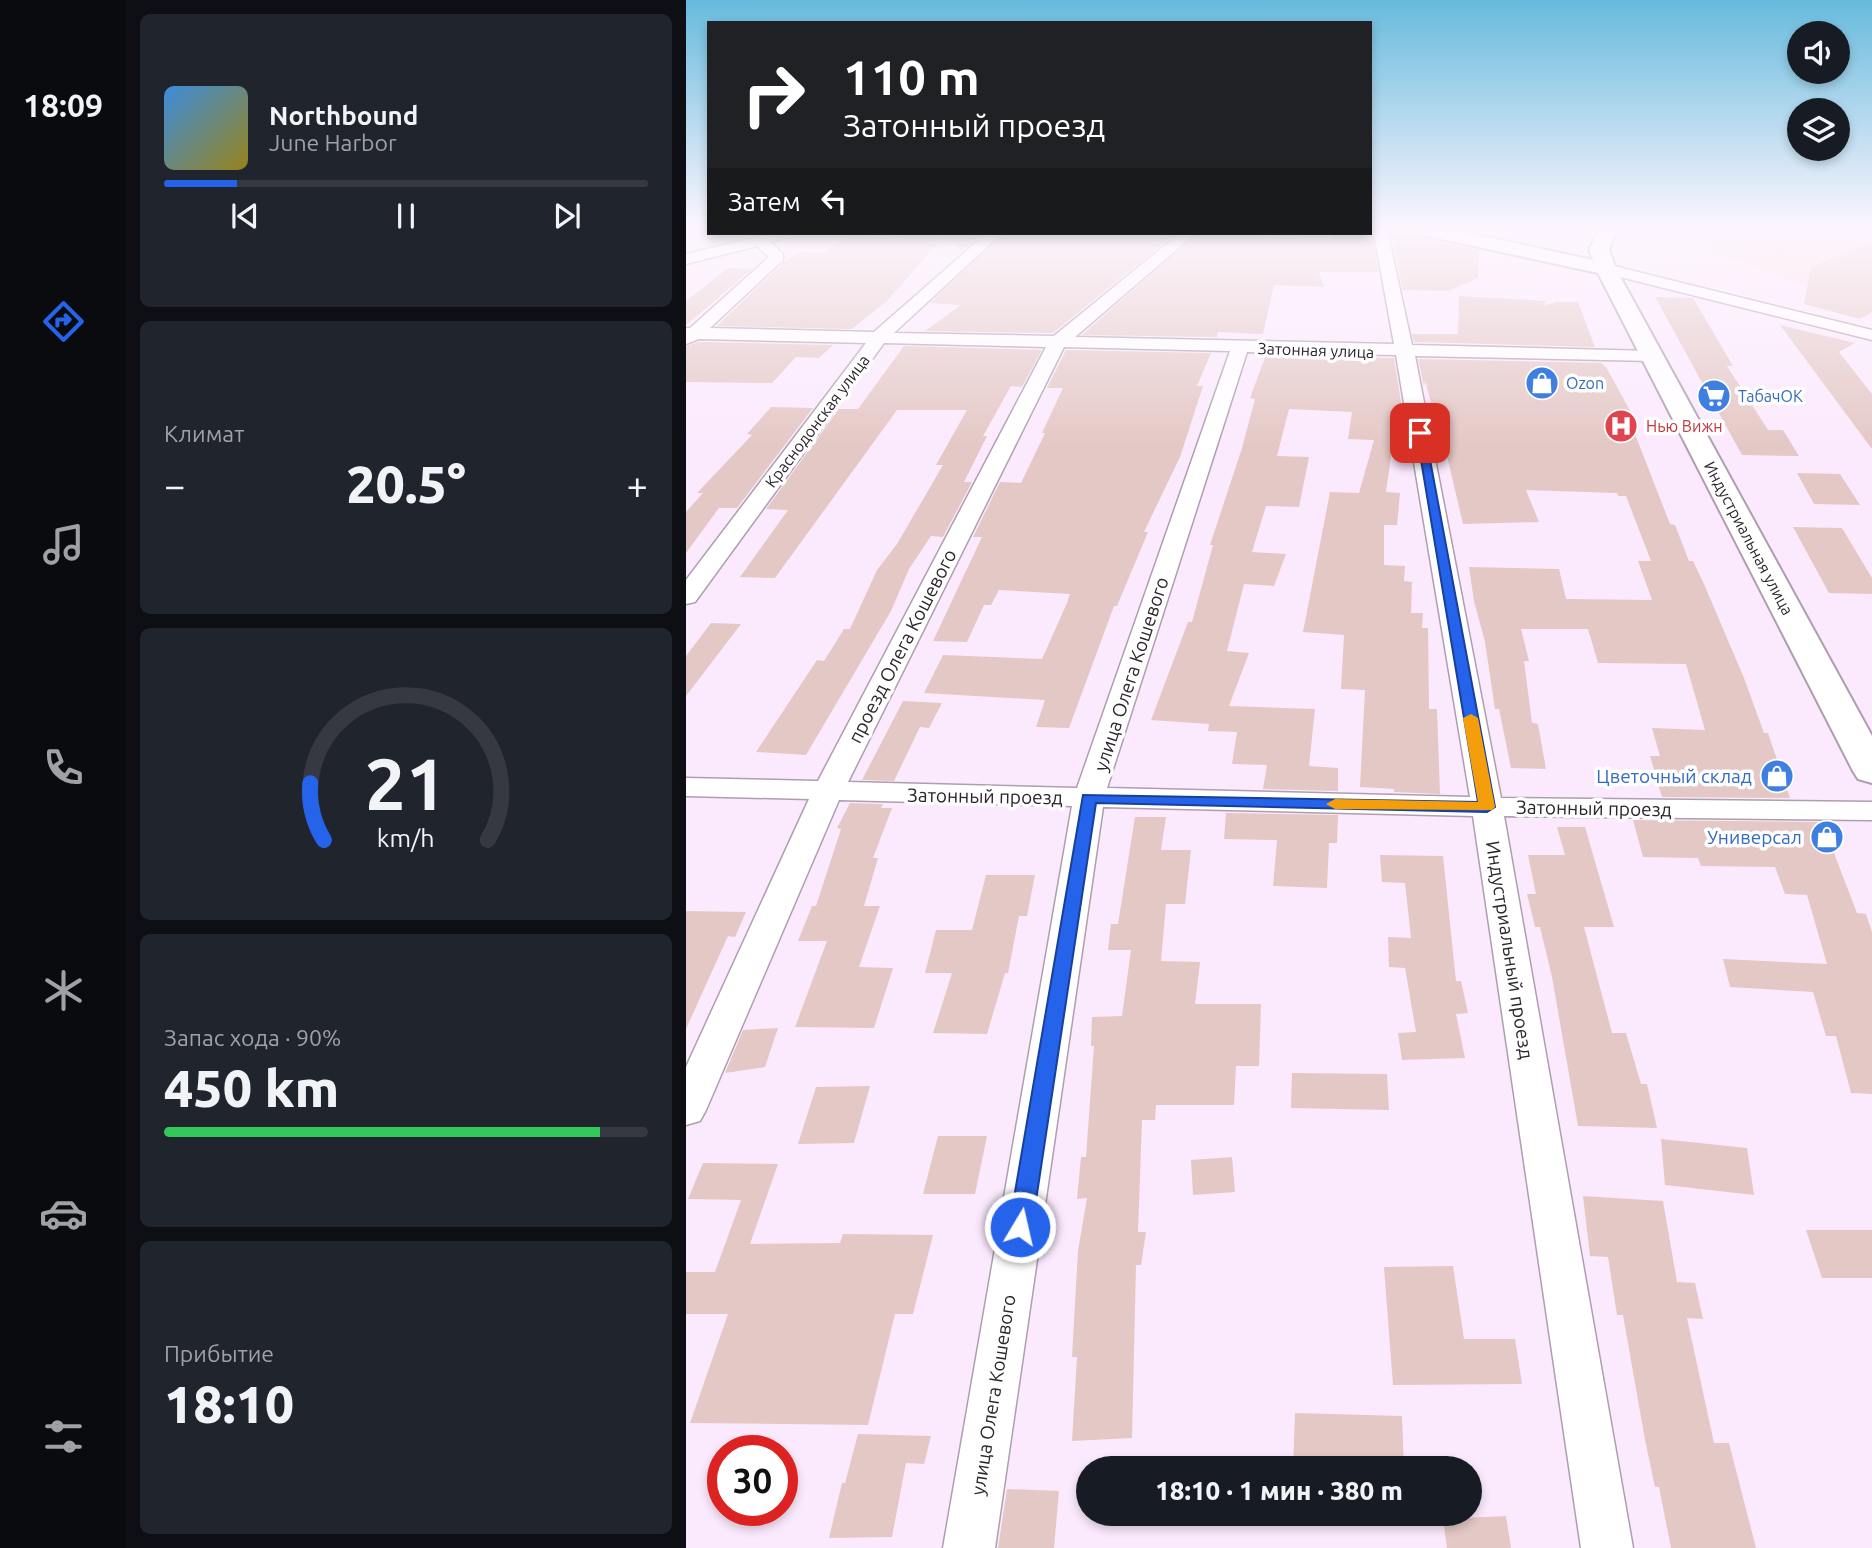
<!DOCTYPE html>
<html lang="ru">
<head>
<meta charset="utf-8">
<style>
	body { margin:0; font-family:Ubuntu,sans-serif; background:#20242c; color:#f1f3f6; height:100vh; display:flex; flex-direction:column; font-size:26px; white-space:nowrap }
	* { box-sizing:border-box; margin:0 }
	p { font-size:23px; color:#9ea1a6 }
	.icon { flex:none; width:38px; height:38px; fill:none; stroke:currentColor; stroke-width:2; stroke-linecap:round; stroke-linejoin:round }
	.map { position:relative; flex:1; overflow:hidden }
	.panel { display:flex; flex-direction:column; gap:14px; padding:14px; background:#0d0f14; width:560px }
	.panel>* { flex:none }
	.hud { position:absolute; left:21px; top:21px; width:665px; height:214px; border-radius:0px; box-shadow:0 4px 10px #0003; background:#202124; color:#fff; overflow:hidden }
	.tools { position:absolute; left:1101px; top:21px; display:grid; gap:14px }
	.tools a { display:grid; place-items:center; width:63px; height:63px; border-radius:50%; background:#171b24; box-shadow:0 4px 10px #0003; font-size:35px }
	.speed { position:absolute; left:21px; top:1435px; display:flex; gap:14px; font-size:35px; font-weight:700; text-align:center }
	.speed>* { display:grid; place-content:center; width:91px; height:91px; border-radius:50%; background:#171b24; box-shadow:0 4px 10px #0003; line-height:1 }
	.speed .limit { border:10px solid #d22; background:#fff; color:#111 }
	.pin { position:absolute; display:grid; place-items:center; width:60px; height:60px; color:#fff; margin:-30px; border-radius:14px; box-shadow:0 4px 10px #0006 }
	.me { position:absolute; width:77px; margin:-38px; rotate:9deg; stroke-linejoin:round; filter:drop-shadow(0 0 5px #0008) }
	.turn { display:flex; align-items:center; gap:24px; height:147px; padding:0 21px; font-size:32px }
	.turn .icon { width:91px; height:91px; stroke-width:2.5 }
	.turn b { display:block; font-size:49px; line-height:60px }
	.then { display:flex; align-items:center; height:66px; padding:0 21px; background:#0003; gap:14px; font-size:26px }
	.big { font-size:52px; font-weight:800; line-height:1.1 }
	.panel .tile { flex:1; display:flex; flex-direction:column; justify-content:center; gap:10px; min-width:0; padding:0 24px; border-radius:10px; background:#20242c }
	.panel .dial { align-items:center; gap:0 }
	.dial svg { height:182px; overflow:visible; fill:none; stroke:#363941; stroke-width:7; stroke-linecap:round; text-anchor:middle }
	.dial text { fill:#f1f3f6; stroke:none }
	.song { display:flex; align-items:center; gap:21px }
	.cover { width:84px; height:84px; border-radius:10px; background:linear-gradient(135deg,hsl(210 70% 55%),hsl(50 70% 35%)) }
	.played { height:7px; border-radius:4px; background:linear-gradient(90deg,#2563eb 15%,#363941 15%) }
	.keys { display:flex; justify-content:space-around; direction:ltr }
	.heat { display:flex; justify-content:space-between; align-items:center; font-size:38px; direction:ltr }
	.charge { height:10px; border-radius:5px; background:linear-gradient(90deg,#34c759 90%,#363941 0) }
	.trip { position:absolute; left:390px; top:1456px; width:406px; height:70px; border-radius:35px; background:#171b24; box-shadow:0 4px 10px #0003; font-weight:800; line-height:70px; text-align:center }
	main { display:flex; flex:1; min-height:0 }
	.dock { display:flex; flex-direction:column; width:126px; justify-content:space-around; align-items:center; background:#090b0e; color:#9ea1a6 }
	.dock .icon { width:49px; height:49px }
	.dock .current { color:#2563eb }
	.dock b { font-size:32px; color:#f1f3f6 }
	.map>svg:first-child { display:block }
	.education { fill:#fadfde }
	.building { fill:#e4c8c5 }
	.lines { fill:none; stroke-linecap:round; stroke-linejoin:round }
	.minor-casing { stroke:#ae9eaf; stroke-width:3 }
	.secondary-casing { stroke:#ae9eaf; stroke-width:4 }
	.minor { fill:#fff; fill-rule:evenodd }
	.secondary { fill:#fff; fill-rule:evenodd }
	.route { fill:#2563eb; stroke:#184099; stroke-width:2 }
	.slow { fill:#f59e0b }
	.labels { text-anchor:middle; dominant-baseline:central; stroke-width:7; stroke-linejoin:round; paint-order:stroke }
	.far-street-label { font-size:16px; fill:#2b252c; stroke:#fefefe }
	.far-shop-label { font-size:16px; fill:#366cbe; stroke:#fefefe; text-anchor:start }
	.far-health-label { font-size:16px; fill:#be3a42; stroke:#fefefe; text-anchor:start }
	.street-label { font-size:19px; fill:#2b252c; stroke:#fefefe }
	.shop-label { font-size:19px; fill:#366cbe; stroke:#fefefe; text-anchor:end }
</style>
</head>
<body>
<main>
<nav class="dock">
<b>18:09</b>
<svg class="icon current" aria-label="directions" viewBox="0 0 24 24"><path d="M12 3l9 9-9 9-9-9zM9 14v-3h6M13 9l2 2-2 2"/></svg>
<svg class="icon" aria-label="music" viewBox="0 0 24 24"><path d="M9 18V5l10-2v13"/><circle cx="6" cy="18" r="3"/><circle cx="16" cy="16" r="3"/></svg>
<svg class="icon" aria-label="phone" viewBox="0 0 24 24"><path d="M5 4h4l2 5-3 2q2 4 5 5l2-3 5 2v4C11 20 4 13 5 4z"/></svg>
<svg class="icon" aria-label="climate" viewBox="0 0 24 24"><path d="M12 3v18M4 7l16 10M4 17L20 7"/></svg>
<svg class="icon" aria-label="car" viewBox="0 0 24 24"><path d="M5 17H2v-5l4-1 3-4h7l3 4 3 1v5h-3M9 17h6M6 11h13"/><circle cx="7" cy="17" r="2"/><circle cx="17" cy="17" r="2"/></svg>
<svg class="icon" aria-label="filters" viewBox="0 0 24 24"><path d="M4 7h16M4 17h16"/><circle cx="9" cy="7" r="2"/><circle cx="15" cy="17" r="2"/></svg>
</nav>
<section class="panel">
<div class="tile">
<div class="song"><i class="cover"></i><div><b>Northbound</b><p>June Harbor</p></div></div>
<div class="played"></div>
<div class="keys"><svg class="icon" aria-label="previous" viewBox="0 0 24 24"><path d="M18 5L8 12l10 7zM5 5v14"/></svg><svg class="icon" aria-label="pause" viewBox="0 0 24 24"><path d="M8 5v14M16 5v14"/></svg><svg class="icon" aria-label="next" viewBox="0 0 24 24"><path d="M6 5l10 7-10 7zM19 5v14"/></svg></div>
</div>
<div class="tile"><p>Климат</p>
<div class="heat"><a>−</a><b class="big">20.5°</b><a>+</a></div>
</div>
<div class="tile dial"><svg viewBox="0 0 100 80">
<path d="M14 69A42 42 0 1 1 86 69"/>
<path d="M14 69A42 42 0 0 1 8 44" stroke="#2563eb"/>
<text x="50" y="56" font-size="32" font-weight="700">21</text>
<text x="50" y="72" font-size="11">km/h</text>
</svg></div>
<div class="tile"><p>Запас хода · 90%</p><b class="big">450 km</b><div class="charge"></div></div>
<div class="tile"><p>Прибытие</p><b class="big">18:10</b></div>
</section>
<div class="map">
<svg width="1186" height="1548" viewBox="0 0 1186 1548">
	<rect width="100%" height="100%" fill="#fbeafd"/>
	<path class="education" d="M 1037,229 L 1186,229 L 1186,310 L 1044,258 L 1028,248 Z"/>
	<path class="building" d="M 685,229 L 692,272 L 633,272 L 638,287 L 588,285 L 577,334 L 532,332 L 531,337 L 396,335 L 512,233 L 645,240 L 647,233 L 684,233 Z
		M 704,229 L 725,229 L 736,238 L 793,250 L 792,278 L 763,291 L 717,290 Z
		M 221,233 L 256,236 L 252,233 L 297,233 L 276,251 L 257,237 L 202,300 L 166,329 L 31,326 L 99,261 L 114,252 L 135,253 L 165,235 L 212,239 Z
		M 318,233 L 490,233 L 367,333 L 239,331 L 275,305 L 244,303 Z
		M 1186,243 L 1186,312 L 1174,319 L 1118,304 L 1125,267 Z
		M 42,268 L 66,269 L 0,325 L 0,301 Z
		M 773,296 L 860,301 L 858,306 L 870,302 L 892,302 L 909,347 L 728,342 L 726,334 L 772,334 Z
		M 969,297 L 1007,298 L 1047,366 L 1041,366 L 1082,430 L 1097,430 L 1113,456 L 1056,455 Z
		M 1094,325 L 1169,343 L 1153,352 L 1186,394 L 1186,449 Z
		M 13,342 L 147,345 L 133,358 L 110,357 L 86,383 L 0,382 L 0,346 Z
		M 218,346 L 356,350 L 336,387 L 325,386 L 297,436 L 301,436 L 278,482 L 286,482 L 257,537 L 245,536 L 223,569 L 205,611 L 120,755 L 70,752 L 131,660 L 138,661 L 158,629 L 164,629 L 191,570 L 211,544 L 257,465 L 250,465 L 281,410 L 211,410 L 89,578 L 54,577 L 102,510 L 80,509 L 153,409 L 172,409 Z
		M 380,350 L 525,353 L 511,386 L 517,386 L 494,457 L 458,532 L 462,532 L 431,606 L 428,606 L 383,728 L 350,727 L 359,700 L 238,693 L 257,655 L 356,659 L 381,603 L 384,594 L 313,590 L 305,605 L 298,605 L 281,642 L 247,641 L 296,537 L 287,537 L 314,482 L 335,483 L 359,433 L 356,433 L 377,388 L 361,388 Z
		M 580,355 L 671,361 L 672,357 L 708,358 L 718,421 L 710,421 L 700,492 L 714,493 L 711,525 L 698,525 L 698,565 L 719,566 L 718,581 L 726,582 L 725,613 L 737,613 L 736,628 L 742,628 L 743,709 L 751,709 L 754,794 L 708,792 L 708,789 L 674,787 L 679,690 L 655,689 L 658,635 L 617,632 L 644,492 L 673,493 L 688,440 L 662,439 L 666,412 L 603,409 L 591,456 L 623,457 L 613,507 L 580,506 L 566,552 L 600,554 L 588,586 L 558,584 L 541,651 L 563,653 L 543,706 L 629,709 L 623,766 L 652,768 L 652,791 L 577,789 L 581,765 L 546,764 L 551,732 L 522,731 L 523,724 L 465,720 L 502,622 L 506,622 L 527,545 L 524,545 L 556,448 L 569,399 L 564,398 Z
		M 732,359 L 915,363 L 920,367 L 947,416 L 942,416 L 984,524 L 989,525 L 1003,561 L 1007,561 L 1018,584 L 1058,678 L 1078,733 L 1082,733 L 1104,798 L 976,797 L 964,756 L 974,756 L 966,728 L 1019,730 L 1000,664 L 912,663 L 902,629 L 835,629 L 843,661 L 838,661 L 846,723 L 852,724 L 860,769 L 825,768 L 813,709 L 809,709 L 799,642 L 788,601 L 783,567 L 873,569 L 880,599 L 966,600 L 952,561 L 965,561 L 940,496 L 932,496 L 931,493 L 840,490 L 853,522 L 777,524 L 753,422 L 750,422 L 739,380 L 738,387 Z
		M 85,407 L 127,408 L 51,508 L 33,508 L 0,553 L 0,512 L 17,493 L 11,493 L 66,435 L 61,434 Z
		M 1111,473 L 1154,474 L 1174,505 L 1128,504 Z
		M 1107,527 L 1156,528 L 1186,578 L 1186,594 L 1143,593 Z
		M 25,623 L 55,624 L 0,696 L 0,656 Z
		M 217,701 L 256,703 L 243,728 L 234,727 L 208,781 L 176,780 Z
		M 164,803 L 197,804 L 195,808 L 206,808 L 187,858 L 192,858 L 178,906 L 194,906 L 173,967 L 207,968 L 188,1028 L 109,1027 L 141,941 L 112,941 L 126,906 L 130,906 L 155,829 L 151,828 Z
		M 540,813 L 652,815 L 651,843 L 643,843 L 641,888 L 587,886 L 591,840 L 538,839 Z
		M 449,817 L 480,817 L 475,850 L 505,850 L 499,904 L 480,904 L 475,961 L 514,962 L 509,1004 L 575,1004 L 573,1066 L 550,1066 L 548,1105 L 470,1105 L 469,1120 L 456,1120 L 452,1232 L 460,1232 L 455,1265 L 450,1265 L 446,1438 L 386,1441 L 391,1357 L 386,1357 L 392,1251 L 401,1198 L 391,1199 L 395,1157 L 400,1157 L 408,1046 L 405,1046 L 406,1017 L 436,1016 L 445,950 L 422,950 L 425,924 L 432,924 Z
		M 947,820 L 1136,822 L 1171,913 L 1180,914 L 1186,932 L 1186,1094 L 1165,1093 L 1150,1036 L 1140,1036 L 1127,992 L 1044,987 L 1037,959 L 1141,964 L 1121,895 L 1099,894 L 1089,867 L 1015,866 L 1012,858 L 957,857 Z
		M 871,827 L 899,827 L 928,927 L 898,927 L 926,1033 L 940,1033 L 955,1084 L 961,1084 L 971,1128 L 892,1126 L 866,977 L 854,927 L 849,927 L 841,894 L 850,894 L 842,855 L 879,855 Z
		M 694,855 L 757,856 L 770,981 L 775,981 L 782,1013 L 770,1014 L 779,1058 L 716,1060 L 712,1033 L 730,1032 L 719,968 L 703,967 L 702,937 L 725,938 L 719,883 L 696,882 Z
		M 300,875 L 349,875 L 341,916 L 333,916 L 322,973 L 319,973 L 301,1034 L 247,1033 L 266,973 L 239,973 L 250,930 L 286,930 Z
		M 0,911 L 60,912 L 49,937 L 42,936 L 0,1029 Z
		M 92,1028 L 79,1067 L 39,1073 L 57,1030 Z
		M 606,1073 L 701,1074 L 703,1110 L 605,1108 Z
		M 184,1086 L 168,1143 L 112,1144 L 130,1087 Z
		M 252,1136 L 301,1136 L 289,1194 L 237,1194 Z
		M 975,1139 L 1061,1148 L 1068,1195 L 979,1185 Z
		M 546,1157 L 549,1192 L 507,1195 L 505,1160 Z
		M 17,1163 L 92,1164 L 64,1244 L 154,1243 L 157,1234 L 247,1235 L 227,1314 L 209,1314 L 182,1425 L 4,1423 L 42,1314 L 0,1314 L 0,1272 L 29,1272 L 55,1200 L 2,1199 Z
		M 897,1196 L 977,1201 L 991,1282 L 1009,1283 L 1017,1319 L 1001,1318 L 1028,1443 L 1043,1443 L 1070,1548 L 985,1548 L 973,1487 L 969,1487 L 959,1440 L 937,1315 L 931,1315 L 922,1257 L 904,1256 Z
		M 1120,1230 L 1186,1230 L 1186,1278 L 1136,1278 Z
		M 767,1266 L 778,1339 L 829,1339 L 836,1384 L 707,1385 L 698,1267 Z
		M 609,1413 L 716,1416 L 718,1468 L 607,1468 Z
		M 172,1434 L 245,1436 L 238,1464 L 220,1463 L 206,1537 L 143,1538 L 156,1483 L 159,1483 Z
		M 321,1489 L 373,1491 L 368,1548 L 312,1548 Z
		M 820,1516 L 825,1548 L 761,1548 L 757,1519 Z"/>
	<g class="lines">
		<defs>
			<path id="minor" d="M 687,229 L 701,229 L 726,345 L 966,351 L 975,356 L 966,361 L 729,356 L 815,798 L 1186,802 L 1186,820 L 818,816 L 947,1548 L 895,1548 L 787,816 L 417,807 L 309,1548 L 257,1548 L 386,806 L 153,800 L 20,1110 L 14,1121 L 0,1125 L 0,1067 L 123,799 L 0,796 L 0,778 L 132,781 L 360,347 L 198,343 L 9,602 L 0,604 L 0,580 L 180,343 L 13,339 L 0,344 L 0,328 L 4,328 L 83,257 L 71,246 L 0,264 L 0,254 L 87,233 L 111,233 L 109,236 L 84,242 L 97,254 L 97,260 L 24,328 L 188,332 L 301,233 L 316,233 L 208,333 L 368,336 L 494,233 L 510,233 L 389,337 L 708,344 ZM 378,347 L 544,351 L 391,788 L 162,782 ZM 561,352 L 710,355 L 784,797 L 421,788 Z
				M 920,264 L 1186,330 L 1186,340 L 914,272 L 914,266 Z"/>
			<path id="secondary" d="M 728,229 L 764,229 L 907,260 L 903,250 L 913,229 L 931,229 L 923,250 L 930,269 L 1186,736 L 1186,783 L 1172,779 L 1167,771 L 912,273 L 737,235 Z"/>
		</defs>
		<use href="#minor" class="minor-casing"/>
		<use href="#secondary" class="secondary-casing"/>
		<use href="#minor" class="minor"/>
		<use href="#secondary" class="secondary"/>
	</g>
	<linearGradient id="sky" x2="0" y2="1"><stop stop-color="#67badd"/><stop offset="0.51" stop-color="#fdf6fe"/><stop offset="1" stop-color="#fdf6fe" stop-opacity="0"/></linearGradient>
	<rect width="1186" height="446" fill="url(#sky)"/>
	<path class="route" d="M 730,430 L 739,433 L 809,807 L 801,812 L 410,803 L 346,1227 L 342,1233 L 334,1236 L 326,1233 L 323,1227 L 397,795 L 792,802 Z"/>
	<path class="slow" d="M 785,714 L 792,718 L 809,807 L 806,810 L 649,809 L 640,804 L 649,799 L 792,802 L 777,718 Z"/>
	<defs>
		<symbol id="shop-disc" viewBox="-11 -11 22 22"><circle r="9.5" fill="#3f7fe0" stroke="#fefefe"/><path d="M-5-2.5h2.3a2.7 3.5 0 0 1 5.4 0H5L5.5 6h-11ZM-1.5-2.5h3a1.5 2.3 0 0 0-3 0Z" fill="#fff"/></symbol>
		<symbol id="supermarket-disc" viewBox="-11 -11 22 22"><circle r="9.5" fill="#3f7fe0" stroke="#fefefe"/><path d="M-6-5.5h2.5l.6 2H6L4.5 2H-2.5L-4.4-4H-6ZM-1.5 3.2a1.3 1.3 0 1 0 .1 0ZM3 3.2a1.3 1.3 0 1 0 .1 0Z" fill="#fff"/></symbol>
		<symbol id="hospital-disc" viewBox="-11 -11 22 22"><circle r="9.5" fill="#e0444e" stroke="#fefefe"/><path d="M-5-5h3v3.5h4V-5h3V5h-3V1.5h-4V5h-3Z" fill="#fff"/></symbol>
	</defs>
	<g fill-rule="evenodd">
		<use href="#shop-disc" x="837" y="364" width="38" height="38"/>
		<use href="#supermarket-disc" x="1009" y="377" width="38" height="38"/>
		<use href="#hospital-disc" x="916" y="407" width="38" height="38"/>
		<use href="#shop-disc" x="1072" y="757" width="38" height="38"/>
		<use href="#shop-disc" x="1122" y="818" width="38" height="38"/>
	</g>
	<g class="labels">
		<g class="far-street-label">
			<text transform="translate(630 350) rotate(2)">Затонная улица</text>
			<text transform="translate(131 421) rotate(-53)">Краснодонская улица</text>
			<text transform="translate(1063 538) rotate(62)">Индустриальная улица</text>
		</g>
		<g class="far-shop-label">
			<text x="880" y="383">Ozon</text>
			<text x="1052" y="396">ТабачОК</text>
		</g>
		<g class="far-health-label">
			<text x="960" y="426">Нью Вижн</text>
		</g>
		<g class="street-label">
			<text transform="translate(216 646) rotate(-63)">проезд Олега Кошевого</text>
			<text transform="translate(445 674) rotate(-72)">улица Олега Кошевого</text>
			<text transform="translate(299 796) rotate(1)">Затонный проезд</text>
			<text transform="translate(908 808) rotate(1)">Затонный проезд</text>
			<text transform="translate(824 950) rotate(81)">Индустриальный проезд</text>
			<text transform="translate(307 1395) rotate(-81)">улица Олега Кошевого</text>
		</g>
		<g class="shop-label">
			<text x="1066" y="776">Цветочный склад</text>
			<text x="1116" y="837">Универсал</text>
		</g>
	</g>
</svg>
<div class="tools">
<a><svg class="icon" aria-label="sound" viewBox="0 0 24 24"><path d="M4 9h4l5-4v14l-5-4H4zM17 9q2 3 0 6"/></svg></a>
<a><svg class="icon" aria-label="layers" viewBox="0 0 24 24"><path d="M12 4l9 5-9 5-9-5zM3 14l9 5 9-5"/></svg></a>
</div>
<div class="speed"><div class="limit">30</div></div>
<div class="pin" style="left:734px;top:433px;background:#d93025"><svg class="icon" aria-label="arrive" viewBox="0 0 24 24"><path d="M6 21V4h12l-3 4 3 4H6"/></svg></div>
<svg class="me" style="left:334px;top:1227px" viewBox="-20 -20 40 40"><circle r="17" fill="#2563eb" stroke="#fff" stroke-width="3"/><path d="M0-11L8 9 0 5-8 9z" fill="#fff"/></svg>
<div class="trip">18:10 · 1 мин · 380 m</div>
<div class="hud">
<div class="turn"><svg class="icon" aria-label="right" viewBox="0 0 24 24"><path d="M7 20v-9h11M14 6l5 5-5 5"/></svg><div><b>110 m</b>Затонный проезд</div></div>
<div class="then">Затем<svg class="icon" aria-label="left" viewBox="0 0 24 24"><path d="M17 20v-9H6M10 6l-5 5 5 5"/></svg></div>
</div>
</div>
</main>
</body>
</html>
